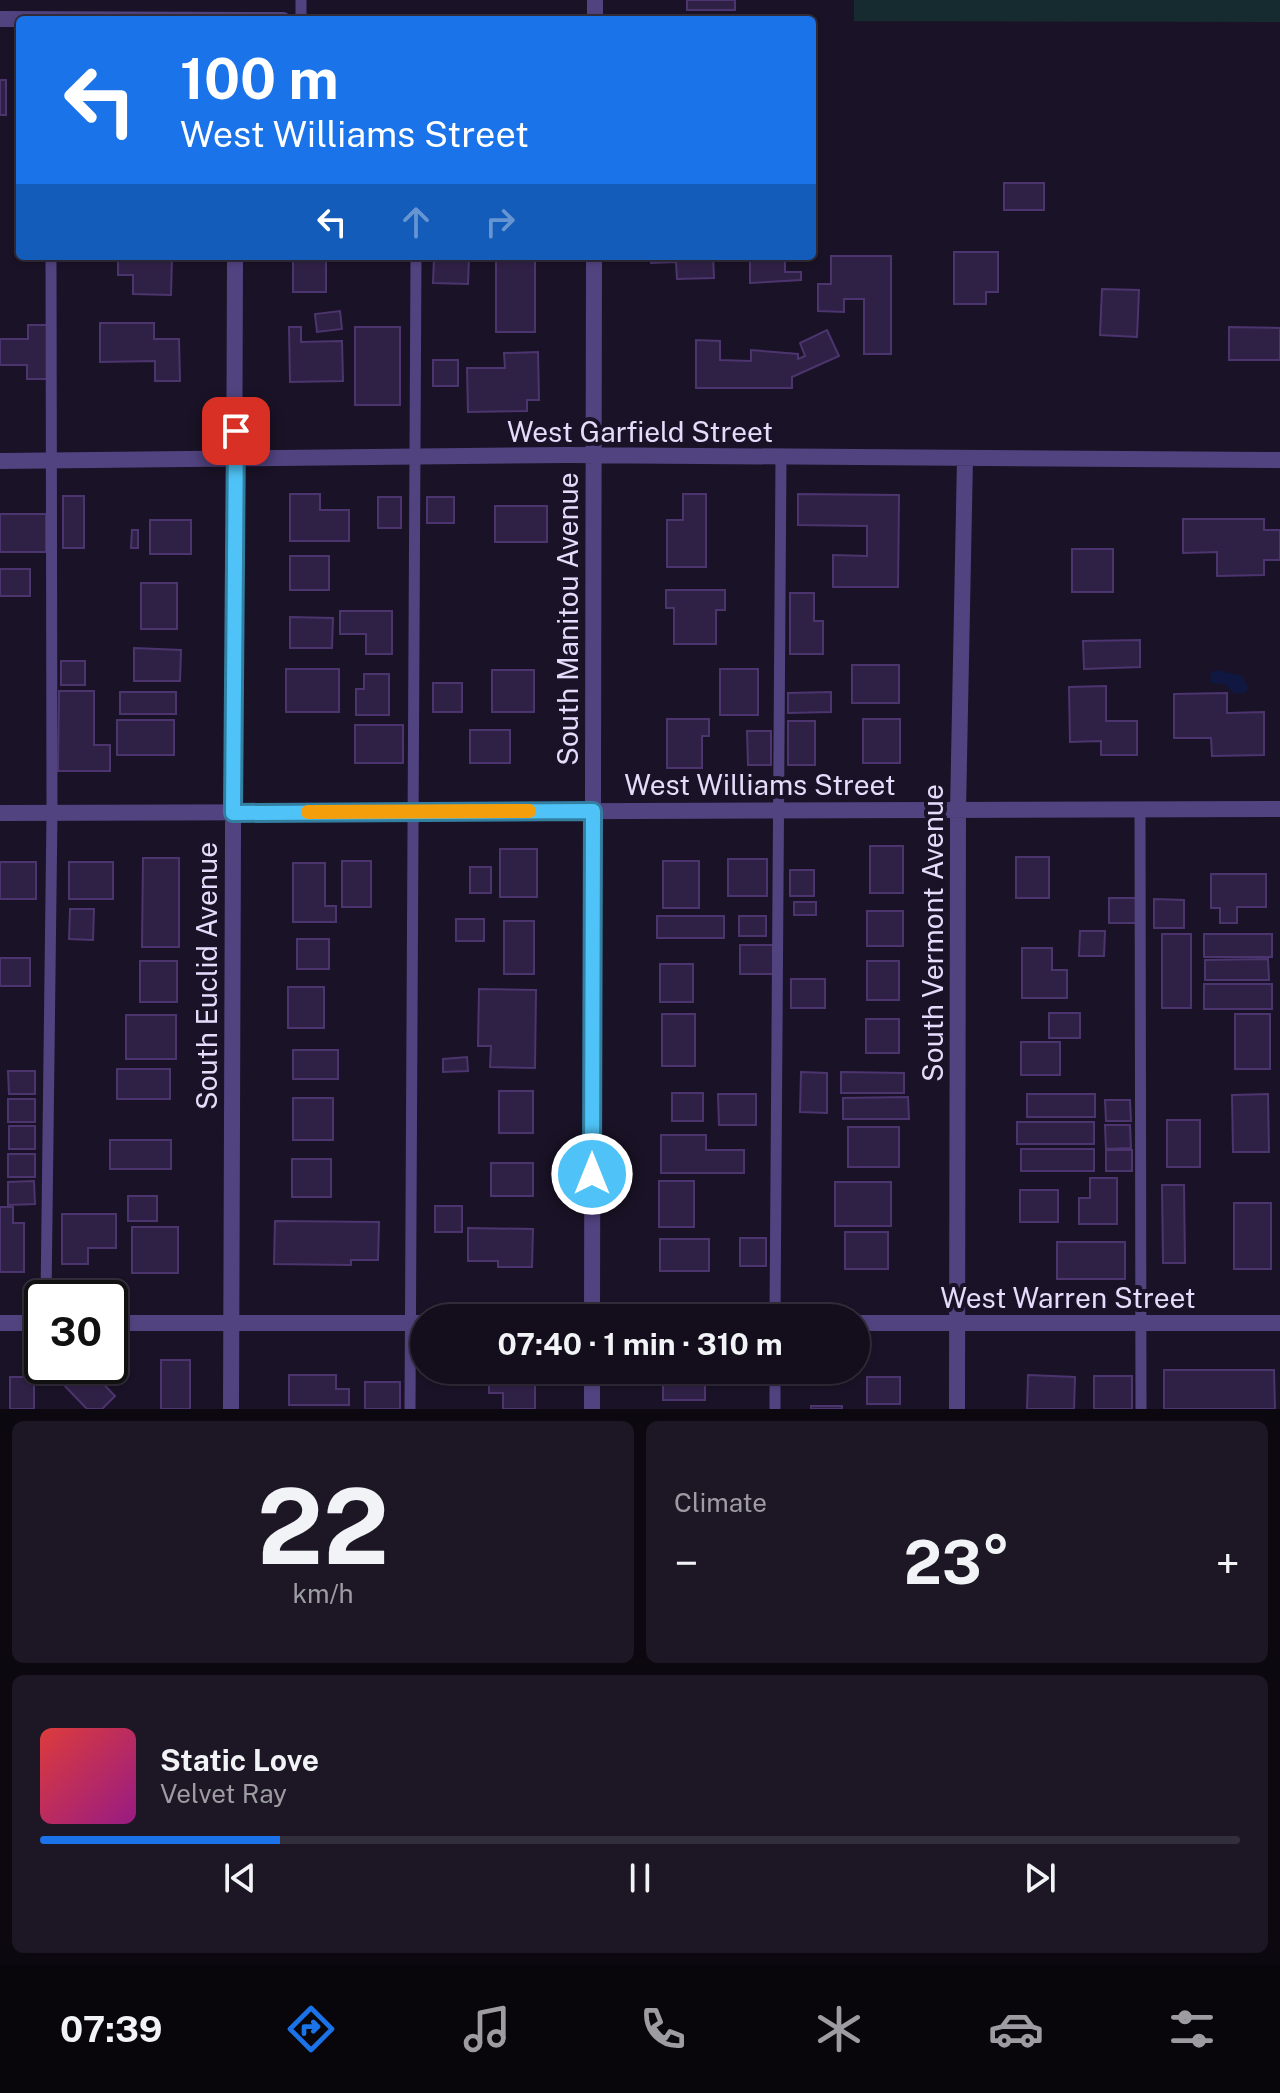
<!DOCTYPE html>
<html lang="en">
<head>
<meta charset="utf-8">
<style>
	body { margin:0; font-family:"Public Sans",sans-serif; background:#1d1725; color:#f1f3f6; height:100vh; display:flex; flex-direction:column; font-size:30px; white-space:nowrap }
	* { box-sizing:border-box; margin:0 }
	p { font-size:26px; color:#9d9ca3 }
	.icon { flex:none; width:44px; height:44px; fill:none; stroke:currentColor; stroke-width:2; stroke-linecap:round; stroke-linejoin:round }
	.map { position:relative; height:1409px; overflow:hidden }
	.panel { display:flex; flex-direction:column; gap:12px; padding:12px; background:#0b080f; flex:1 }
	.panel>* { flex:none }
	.banner { position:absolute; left:16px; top:16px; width:800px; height:244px; border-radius:8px; box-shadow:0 2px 6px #0004,0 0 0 2px #332e3b; background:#1a73e8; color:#fff; overflow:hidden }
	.speed { position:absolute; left:24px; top:1280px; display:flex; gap:16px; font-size:40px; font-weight:700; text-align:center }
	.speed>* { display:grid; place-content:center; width:104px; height:104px; border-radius:50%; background:#140e1c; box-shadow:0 2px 6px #0004,0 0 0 2px #332e3b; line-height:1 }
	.speed .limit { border:4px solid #111; border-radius:12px; background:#fff; color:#111 }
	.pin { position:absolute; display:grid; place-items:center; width:68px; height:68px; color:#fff; margin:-34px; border-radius:16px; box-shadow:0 4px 12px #0006 }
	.me { position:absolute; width:88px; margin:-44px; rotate:0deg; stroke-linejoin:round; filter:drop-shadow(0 0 6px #0008) }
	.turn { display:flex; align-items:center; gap:28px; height:168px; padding:0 32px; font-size:36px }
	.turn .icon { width:104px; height:104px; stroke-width:2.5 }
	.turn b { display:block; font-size:56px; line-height:68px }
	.lanes { display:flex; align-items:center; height:76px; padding:0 32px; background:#0003; justify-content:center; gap:40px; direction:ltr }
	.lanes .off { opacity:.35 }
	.big { font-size:60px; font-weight:700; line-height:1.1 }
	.panel .widget { flex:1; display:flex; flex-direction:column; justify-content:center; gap:12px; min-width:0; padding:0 28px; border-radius:12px; background:#1d1725 }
	.panel .dial { align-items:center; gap:0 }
	.dial b { font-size:104px; line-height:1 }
	.song { display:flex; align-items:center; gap:24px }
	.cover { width:96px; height:96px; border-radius:12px; background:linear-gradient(135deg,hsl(0 70% 55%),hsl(310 70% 35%)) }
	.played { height:8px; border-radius:4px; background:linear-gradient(90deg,#1a73e8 20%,#332e3b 20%) }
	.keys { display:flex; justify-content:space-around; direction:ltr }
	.heat { display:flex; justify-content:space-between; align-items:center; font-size:44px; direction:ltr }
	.panel .tiles { flex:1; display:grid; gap:12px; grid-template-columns:1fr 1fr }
	.widget:last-child { grid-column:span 2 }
	.trip { position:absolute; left:410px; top:1304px; width:460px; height:80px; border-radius:40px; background:#140e1c; box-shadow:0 2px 6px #0004,0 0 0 2px #332e3b; font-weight:700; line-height:80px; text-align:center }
	.tabs { display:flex; height:128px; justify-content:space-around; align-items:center; background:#08060b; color:#9d9ca3 }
	.tabs .icon { width:56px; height:56px }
	.tabs .current { color:#1a73e8 }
	.tabs b { font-size:36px; color:#f1f3f6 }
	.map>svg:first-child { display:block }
	.green { fill:#162b2f }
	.water { fill:#101841 }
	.building { fill:#2f2045; stroke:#4c356e; stroke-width:2 }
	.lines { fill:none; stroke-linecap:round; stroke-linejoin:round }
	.lane { stroke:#514380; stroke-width:11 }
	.street { stroke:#514380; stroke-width:16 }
	.route-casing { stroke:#337fa1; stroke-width:20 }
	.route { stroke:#4fc3f7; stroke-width:14 }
	.slow { stroke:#f59e0b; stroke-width:14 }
	.labels { text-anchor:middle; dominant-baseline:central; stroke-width:8; stroke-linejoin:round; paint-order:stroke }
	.street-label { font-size:28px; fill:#e5dbfb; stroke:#1a1226 }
</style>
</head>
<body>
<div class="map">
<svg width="1280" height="1409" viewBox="0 0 1280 1409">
	<rect width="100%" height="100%" fill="#1a1226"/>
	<path class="green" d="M 854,0 L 1280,0 L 1280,22 L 854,21 Z"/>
	<path class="water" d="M 1217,670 L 1242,676 L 1248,687 L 1245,693 L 1234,693 L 1225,684 L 1210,683 L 1211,672 Z"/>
	<path class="building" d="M 687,0 L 735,0 L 735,10 L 687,10 Z
		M 0,80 L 6,80 L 6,115 L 0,115 Z
		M 1004,183 L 1044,183 L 1044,210 L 1004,210 Z
		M 954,252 L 998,252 L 998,292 L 986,292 L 986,304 L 954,304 Z
		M 118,256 L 172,256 L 171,295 L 133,294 L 133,275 L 118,275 Z
		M 293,256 L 326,256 L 326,292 L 293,292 Z
		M 651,256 L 713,256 L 714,278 L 677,279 L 676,262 L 651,263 Z
		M 750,256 L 785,256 L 785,272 L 801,272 L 801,280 L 750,283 Z
		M 831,256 L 891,256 L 891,354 L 864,354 L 864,299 L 844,299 L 844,312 L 818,311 L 818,284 L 831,284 Z
		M 496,257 L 535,257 L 535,332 L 496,332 Z
		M 434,258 L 469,258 L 468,284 L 433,283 Z
		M 1102,289 L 1139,290 L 1137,337 L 1100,335 Z
		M 340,311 L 342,329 L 317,332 L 315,314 Z
		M 100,323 L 154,323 L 154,339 L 179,339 L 180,381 L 155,381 L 155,361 L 100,362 Z
		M 28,325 L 47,325 L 47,379 L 27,379 L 27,365 L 0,365 L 0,339 L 28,339 Z
		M 289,327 L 301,327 L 301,342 L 342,341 L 343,381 L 290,382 Z
		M 355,327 L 400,327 L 400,405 L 355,405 Z
		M 1229,327 L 1280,328 L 1280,360 L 1229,360 Z
		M 827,330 L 839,356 L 792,377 L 792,388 L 696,388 L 696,340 L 720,341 L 720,360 L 751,361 L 751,350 L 798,354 L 798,359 L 805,356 L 800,343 Z
		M 538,352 L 539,400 L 527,400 L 527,411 L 468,412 L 467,368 L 505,368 L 504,353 Z
		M 433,360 L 458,360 L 458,386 L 433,386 Z
		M 290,494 L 320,494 L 320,510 L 349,510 L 349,541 L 290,541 Z
		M 683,494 L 706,494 L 706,567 L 667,567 L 667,520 L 683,520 Z
		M 798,494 L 899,495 L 898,587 L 833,587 L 833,555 L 867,556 L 867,526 L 798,525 Z
		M 63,496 L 84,496 L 84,548 L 63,548 Z
		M 378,497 L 401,497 L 401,528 L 378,528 Z
		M 427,497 L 454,497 L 454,523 L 427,523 Z
		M 495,506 L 547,506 L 547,542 L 495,542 Z
		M 0,514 L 46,514 L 46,552 L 0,552 Z
		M 1183,519 L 1264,519 L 1264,530 L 1280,530 L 1280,560 L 1264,560 L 1264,575 L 1217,576 L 1217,552 L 1183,553 Z
		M 150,520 L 191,520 L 191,554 L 150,554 Z
		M 132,530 L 138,530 L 138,548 L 131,548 Z
		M 1072,549 L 1113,549 L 1113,592 L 1072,592 Z
		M 290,556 L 329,556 L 329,590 L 290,590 Z
		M 0,569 L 30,569 L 30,596 L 0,596 Z
		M 141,583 L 177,583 L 177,629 L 141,629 Z
		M 666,590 L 725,590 L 725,610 L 716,610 L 716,644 L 674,644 L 674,608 L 666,608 Z
		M 790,593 L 814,593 L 814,621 L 823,621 L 823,654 L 790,654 Z
		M 340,611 L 392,611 L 392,654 L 366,654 L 366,634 L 340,634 Z
		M 290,617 L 333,618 L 332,648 L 290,648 Z
		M 1140,640 L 1140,667 L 1084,669 L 1083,641 Z
		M 134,648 L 181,650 L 180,681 L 134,681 Z
		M 61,661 L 85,661 L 85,685 L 61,685 Z
		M 852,665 L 899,665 L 899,703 L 852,703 Z
		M 286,669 L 339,669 L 339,712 L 286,712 Z
		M 720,669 L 758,669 L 758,715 L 720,715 Z
		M 492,670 L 534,670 L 534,712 L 492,712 Z
		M 364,674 L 389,674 L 389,715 L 356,715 L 356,689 L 364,689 Z
		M 433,683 L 462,683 L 462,712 L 433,712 Z
		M 1106,686 L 1106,721 L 1137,721 L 1137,755 L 1101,755 L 1101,741 L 1070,742 L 1069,687 Z
		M 59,691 L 94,691 L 94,745 L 110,745 L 110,771 L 58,771 Z
		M 120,692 L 176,692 L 176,714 L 120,714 Z
		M 831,692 L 831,712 L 788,713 L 788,693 Z
		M 1227,693 L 1227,713 L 1264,712 L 1264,755 L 1212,756 L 1211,738 L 1174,738 L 1174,694 Z
		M 667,719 L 709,719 L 709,736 L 702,736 L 702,768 L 667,768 Z
		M 863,719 L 900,719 L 900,763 L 863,763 Z
		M 117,720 L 174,720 L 174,755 L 117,755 Z
		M 788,721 L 815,721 L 815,765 L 788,765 Z
		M 355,725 L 403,725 L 403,763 L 355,763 Z
		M 470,730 L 510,730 L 510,763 L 470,763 Z
		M 747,731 L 771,731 L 771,765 L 748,765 Z
		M 870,846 L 903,846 L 903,893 L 870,893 Z
		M 500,849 L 537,849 L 537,897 L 500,897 Z
		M 1016,857 L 1049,857 L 1049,898 L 1016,898 Z
		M 143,858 L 179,858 L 179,947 L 142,947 Z
		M 728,859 L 767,859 L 767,896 L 728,896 Z
		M 342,861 L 371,861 L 371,907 L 342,907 Z
		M 663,861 L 699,861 L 699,908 L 663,908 Z
		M 0,862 L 36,862 L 36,899 L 0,899 Z
		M 69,862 L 113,862 L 113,899 L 69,899 Z
		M 293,863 L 325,863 L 325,906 L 336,906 L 336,922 L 293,922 Z
		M 470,867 L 491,867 L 491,893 L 470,893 Z
		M 790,870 L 814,870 L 814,896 L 790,896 Z
		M 1211,874 L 1266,874 L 1266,907 L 1237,907 L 1237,923 L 1220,923 L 1220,908 L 1211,908 Z
		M 1109,898 L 1136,898 L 1136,923 L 1109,923 Z
		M 1154,899 L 1184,900 L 1184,928 L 1154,928 Z
		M 794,902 L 816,902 L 816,915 L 794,915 Z
		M 70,909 L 94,909 L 93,940 L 69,939 Z
		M 867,911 L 903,911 L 903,946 L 867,946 Z
		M 657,916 L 724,916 L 724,938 L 657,938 Z
		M 739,916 L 766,916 L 766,936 L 739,936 Z
		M 456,919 L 484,919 L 484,941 L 456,941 Z
		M 504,921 L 534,921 L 534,974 L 504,974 Z
		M 1080,931 L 1105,931 L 1104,956 L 1079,956 Z
		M 1162,934 L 1191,934 L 1191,1008 L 1162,1008 Z
		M 1204,934 L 1272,934 L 1272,957 L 1204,957 Z
		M 297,939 L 329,939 L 329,969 L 297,969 Z
		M 740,945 L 773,945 L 773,974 L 740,974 Z
		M 1022,948 L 1052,948 L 1052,970 L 1067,970 L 1067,998 L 1022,998 Z
		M 0,958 L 30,958 L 30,986 L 0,986 Z
		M 1268,959 L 1269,980 L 1205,980 L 1205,960 Z
		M 140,961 L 177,961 L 177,1002 L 140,1002 Z
		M 867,961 L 899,961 L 899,1000 L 867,1000 Z
		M 660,964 L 693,964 L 693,1002 L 660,1002 Z
		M 791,979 L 825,979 L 825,1008 L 791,1008 Z
		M 1204,984 L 1272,984 L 1272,1009 L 1204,1009 Z
		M 288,987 L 324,987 L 324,1028 L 288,1028 Z
		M 479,989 L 536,990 L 535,1068 L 490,1067 L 491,1046 L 478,1046 Z
		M 1049,1013 L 1080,1013 L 1080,1038 L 1049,1038 Z
		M 662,1014 L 695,1014 L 695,1066 L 662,1066 Z
		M 1235,1014 L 1270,1014 L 1270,1069 L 1235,1069 Z
		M 126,1015 L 176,1015 L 176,1059 L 126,1059 Z
		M 866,1019 L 899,1019 L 899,1053 L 866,1053 Z
		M 1021,1042 L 1060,1042 L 1060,1075 L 1021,1075 Z
		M 293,1050 L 338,1050 L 338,1079 L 293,1079 Z
		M 467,1057 L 468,1071 L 443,1072 L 443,1059 Z
		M 117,1069 L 170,1069 L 170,1099 L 117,1099 Z
		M 8,1071 L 35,1071 L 35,1094 L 9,1094 Z
		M 801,1072 L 827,1073 L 827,1113 L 800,1112 Z
		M 841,1072 L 904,1073 L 904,1093 L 841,1093 Z
		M 499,1091 L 533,1091 L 533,1133 L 499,1133 Z
		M 672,1093 L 703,1093 L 703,1121 L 672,1121 Z
		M 718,1094 L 756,1094 L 756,1125 L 719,1125 Z
		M 1027,1094 L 1095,1094 L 1095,1117 L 1027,1117 Z
		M 1268,1094 L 1269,1152 L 1233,1152 L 1232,1095 Z
		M 908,1097 L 909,1119 L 843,1119 L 843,1098 Z
		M 293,1098 L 333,1098 L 333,1140 L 293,1140 Z
		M 8,1099 L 35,1099 L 35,1122 L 8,1122 Z
		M 1105,1100 L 1130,1100 L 1131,1121 L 1106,1121 Z
		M 1167,1120 L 1200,1120 L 1200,1167 L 1167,1167 Z
		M 1017,1122 L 1094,1122 L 1094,1144 L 1017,1144 Z
		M 1105,1125 L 1130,1125 L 1131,1148 L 1106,1149 Z
		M 9,1126 L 35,1126 L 35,1149 L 9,1149 Z
		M 848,1127 L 899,1127 L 899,1167 L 848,1167 Z
		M 661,1135 L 706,1135 L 706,1150 L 744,1150 L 744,1173 L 661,1173 Z
		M 110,1140 L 171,1140 L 171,1169 L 110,1169 Z
		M 1021,1149 L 1094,1149 L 1094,1171 L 1021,1171 Z
		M 1106,1150 L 1132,1150 L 1132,1171 L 1106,1171 Z
		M 8,1154 L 35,1154 L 35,1177 L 8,1177 Z
		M 292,1159 L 331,1159 L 331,1197 L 292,1197 Z
		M 491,1163 L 533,1163 L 533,1196 L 491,1196 Z
		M 1090,1178 L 1117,1178 L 1117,1224 L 1079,1224 L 1079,1198 L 1090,1198 Z
		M 34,1181 L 35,1204 L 8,1205 L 8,1182 Z
		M 659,1181 L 694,1181 L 694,1227 L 659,1227 Z
		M 835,1182 L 891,1182 L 891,1226 L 835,1226 Z
		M 1162,1185 L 1184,1185 L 1185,1263 L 1163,1263 Z
		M 1020,1190 L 1058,1190 L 1058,1222 L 1020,1222 Z
		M 128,1196 L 157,1196 L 157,1221 L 128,1221 Z
		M 1234,1203 L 1271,1203 L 1271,1269 L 1234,1269 Z
		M 435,1206 L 462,1206 L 462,1232 L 435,1232 Z
		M 0,1207 L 13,1207 L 13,1223 L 24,1223 L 24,1272 L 0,1272 Z
		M 62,1214 L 116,1214 L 116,1248 L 88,1248 L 88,1264 L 62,1264 Z
		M 275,1221 L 379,1222 L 378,1260 L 351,1260 L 351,1265 L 274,1264 Z
		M 132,1227 L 178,1227 L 178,1273 L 132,1273 Z
		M 468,1228 L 533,1229 L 532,1267 L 498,1267 L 498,1261 L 468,1261 Z
		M 845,1232 L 888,1232 L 888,1269 L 845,1269 Z
		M 740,1238 L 766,1238 L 766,1266 L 740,1266 Z
		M 660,1239 L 709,1239 L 709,1271 L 660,1271 Z
		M 1057,1242 L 1125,1242 L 1125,1279 L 1057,1279 Z
		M 161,1360 L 190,1360 L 190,1409 L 161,1409 Z
		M 76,1366 L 86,1366 L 115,1396 L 102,1409 L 87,1409 L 60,1381 Z
		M 1164,1370 L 1274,1370 L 1275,1409 L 1164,1409 Z
		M 489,1371 L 535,1371 L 535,1409 L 503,1409 L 503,1393 L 489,1393 Z
		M 663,1371 L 705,1371 L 705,1400 L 663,1400 Z
		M 289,1375 L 336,1375 L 336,1389 L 349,1389 L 349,1405 L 289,1405 Z
		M 1028,1375 L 1075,1377 L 1074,1409 L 1027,1409 Z
		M 1094,1376 L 1132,1376 L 1132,1409 L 1094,1409 Z
		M 10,1377 L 34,1377 L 34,1409 L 10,1409 Z
		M 867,1377 L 900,1377 L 900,1404 L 867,1404 Z
		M 365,1382 L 400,1382 L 400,1409 L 365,1409 Z
		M 811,1406 L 842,1406 L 842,1409 L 811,1409 Z"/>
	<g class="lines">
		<path class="lane" d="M 301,20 L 301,0
			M 1140,809 L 1141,1409
			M 46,1298 L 52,813 L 51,256
			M 775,1318 L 781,458
			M 775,1370 L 775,1409
			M 410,1409 L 416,256"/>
		<path class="street" d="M 595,0 L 595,20
			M 0,19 L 283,20
			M 0,461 L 567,455 L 1280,460
			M 0,813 L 1280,809
			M 592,1318 L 594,256
			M 0,1323 L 42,1323
			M 110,1323 L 424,1323
			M 856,1323 L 1280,1323
			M 231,1409 L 235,256
			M 592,1409 L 592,1370
			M 957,1409 L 958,810 L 965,458"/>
	</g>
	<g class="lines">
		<defs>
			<path id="route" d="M 236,431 L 233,813 L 593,811 L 592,1174"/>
		</defs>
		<use href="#route" class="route-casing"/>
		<use href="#route" class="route"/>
		<path class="slow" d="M 308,812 L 529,811"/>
	</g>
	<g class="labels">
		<g class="street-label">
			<text x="640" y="431">West Garfield Street</text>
			<text transform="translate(567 619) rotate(-90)">South Manitou Avenue</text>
			<text x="760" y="784">West Williams Street</text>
			<text transform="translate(932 933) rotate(-90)">South Vermont Avenue</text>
			<text transform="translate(206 976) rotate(-90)">South Euclid Avenue</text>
			<text x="1068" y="1297">West Warren Street</text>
		</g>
	</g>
</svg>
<div class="speed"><div class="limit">30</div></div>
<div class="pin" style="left:236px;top:431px;background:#d93025"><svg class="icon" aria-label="arrive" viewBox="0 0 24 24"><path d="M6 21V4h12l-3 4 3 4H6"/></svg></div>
<svg class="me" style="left:592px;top:1174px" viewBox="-20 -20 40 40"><circle r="17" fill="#4fc3f7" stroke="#fff" stroke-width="3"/><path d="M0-11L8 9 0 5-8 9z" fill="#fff"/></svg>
<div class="trip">07:40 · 1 min · 310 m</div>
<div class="banner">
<div class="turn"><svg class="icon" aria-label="left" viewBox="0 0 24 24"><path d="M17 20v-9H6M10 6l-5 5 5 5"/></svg><div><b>100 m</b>West Williams Street</div></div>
<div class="lanes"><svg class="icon" aria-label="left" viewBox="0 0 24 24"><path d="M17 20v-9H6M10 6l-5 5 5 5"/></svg><svg class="icon off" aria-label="ahead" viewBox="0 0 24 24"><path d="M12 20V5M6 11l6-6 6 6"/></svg><svg class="icon off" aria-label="right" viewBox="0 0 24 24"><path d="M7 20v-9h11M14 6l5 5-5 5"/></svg></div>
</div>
</div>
<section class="panel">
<div class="tiles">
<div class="widget dial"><b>22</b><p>km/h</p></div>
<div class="widget"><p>Climate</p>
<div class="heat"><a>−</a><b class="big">23°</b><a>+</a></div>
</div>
<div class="widget">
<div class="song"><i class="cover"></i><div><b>Static Love</b><p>Velvet Ray</p></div></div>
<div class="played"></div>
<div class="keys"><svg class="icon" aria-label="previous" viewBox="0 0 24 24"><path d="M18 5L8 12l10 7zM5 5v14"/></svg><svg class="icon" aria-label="pause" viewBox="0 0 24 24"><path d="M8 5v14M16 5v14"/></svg><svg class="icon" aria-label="next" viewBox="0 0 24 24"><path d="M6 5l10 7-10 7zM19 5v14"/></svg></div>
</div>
</div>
</section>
<nav class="tabs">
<b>07:39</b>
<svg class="icon current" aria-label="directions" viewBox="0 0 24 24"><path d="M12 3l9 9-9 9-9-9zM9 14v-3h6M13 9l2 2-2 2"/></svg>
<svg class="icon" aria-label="music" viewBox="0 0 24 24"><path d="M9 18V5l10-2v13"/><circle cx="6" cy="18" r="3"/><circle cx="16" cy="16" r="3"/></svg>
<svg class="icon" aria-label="phone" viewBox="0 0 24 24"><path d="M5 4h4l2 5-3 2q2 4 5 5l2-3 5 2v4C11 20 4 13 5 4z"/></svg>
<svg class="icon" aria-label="climate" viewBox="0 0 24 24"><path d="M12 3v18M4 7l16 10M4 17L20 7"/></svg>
<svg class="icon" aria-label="car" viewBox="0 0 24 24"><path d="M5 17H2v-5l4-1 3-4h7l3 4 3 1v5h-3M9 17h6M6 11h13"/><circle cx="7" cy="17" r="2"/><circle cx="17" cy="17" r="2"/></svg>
<svg class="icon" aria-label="filters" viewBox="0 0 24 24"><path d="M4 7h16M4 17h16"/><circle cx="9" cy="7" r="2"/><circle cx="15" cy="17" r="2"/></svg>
</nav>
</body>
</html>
